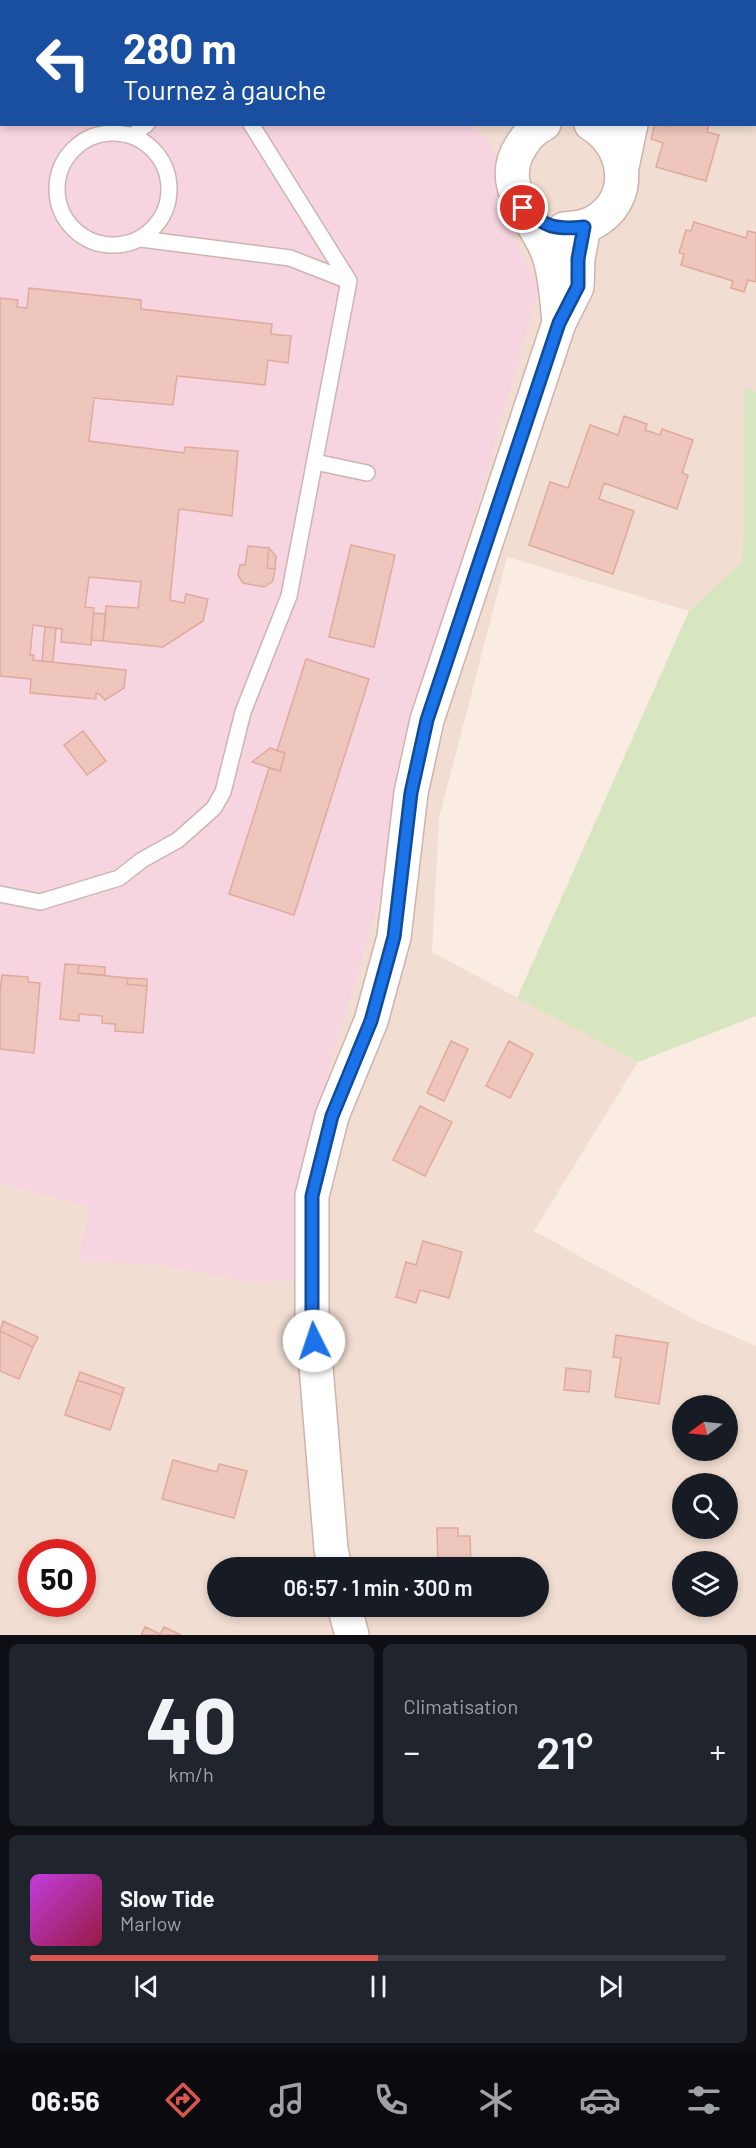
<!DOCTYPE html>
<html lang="fr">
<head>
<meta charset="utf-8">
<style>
	body { margin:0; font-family:Barlow,sans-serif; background:#20242c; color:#f1f3f6; height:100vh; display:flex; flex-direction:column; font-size:22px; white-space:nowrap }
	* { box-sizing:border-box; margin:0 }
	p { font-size:20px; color:#9ea1a6 }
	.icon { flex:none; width:33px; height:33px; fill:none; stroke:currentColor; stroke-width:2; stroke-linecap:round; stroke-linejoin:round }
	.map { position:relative; height:1635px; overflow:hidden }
	.sheet { display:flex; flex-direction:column; gap:9px; padding:9px; background:#0d0f14; flex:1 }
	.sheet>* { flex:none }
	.hud { position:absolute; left:0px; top:0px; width:756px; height:126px; box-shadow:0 3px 9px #0003; background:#1a4fa0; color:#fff; overflow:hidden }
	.needle { width:39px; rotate:255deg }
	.tools { position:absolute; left:672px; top:1395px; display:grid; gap:12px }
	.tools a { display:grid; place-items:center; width:66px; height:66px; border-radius:50%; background:#171b24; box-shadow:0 3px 9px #0003; font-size:30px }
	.speed { position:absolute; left:18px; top:1539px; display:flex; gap:12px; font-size:30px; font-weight:700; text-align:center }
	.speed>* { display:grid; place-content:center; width:78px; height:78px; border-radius:50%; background:#171b24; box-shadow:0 3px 9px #0003; line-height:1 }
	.speed .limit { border:9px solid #d22; background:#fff; color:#111 }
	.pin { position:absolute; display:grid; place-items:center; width:51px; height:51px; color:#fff; margin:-26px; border:3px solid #fff; border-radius:50%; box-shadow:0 2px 6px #0007 }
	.me { position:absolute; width:66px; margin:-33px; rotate:356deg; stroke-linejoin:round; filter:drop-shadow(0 0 4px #0008) }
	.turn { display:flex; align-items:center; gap:21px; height:126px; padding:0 24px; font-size:27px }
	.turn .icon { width:78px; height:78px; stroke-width:2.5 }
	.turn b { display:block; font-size:42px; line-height:51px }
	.big { font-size:45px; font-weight:600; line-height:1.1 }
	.sheet .card { flex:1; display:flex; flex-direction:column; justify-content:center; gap:9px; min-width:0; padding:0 21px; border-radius:9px; background:#20242c }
	.sheet .dial { align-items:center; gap:0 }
	.dial b { font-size:78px; line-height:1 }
	.song { display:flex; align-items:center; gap:18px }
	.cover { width:72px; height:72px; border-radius:9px; background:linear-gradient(135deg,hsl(290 70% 55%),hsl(340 70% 35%)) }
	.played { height:6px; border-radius:3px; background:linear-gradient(90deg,#dc544e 50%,#363941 50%) }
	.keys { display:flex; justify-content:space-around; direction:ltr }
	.heat { display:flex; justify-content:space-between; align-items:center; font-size:33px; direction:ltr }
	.sheet .tiles { flex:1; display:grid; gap:9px; grid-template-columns:1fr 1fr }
	.card:last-child { grid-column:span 2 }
	.trip { position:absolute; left:207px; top:1557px; width:342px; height:60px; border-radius:30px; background:#171b24; box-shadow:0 3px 9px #0003; font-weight:600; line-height:60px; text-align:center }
	.menu { display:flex; height:96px; justify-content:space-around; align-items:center; background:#090b0e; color:#9ea1a6 }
	.menu .icon { width:42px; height:42px }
	.menu .active { color:#dc544e }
	.menu b { font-size:27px; color:#f1f3f6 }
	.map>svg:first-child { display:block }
	.residential { fill:#f1ddd1; fill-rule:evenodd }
	.medical { fill:#f7d5e0 }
	.green { fill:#d7e6c1 }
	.building { fill:#eec6bb; stroke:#dfaa9d; stroke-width:1.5 }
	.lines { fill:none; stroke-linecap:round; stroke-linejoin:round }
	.lane-casing { stroke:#cdb5ac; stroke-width:18 }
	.street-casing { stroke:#cdb5ac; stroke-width:33 }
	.secondary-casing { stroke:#cfb3aa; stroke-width:36 }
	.lane { stroke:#fff; stroke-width:15 }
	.street { stroke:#fff; stroke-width:30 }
	.secondary { stroke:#fff; stroke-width:33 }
	.route-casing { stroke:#114b97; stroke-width:15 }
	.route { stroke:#1a73e8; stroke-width:10 }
</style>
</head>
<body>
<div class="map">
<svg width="756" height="1635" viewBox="0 0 756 1635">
	<rect width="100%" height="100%" fill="#faece2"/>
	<path class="residential" d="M 0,0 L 756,0 L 756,392 L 744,388 L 743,561 L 689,611 L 507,557 L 439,818 L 432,952 L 638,1062 L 534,1231 L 697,1321 L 756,1346 L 756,1635 L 0,1635 ZM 2,2 L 754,2 L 754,124 L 2,124 ZM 682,1406 L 728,1406 L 728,1450 L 682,1450 ZM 682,1484 L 728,1484 L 728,1528 L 682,1528 ZM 32,1552 L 82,1552 L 82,1604 L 32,1604 ZM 682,1562 L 728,1562 L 728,1606 L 682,1606 ZM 218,1568 L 538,1568 L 538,1606 L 218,1606 Z"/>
	<path class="medical" d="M 0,0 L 226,1 L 2,2 L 2,124 L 472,125 L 491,145 L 497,160 L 507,219 L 539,289 L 398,784 L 382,892 L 324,1087 L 304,1180 L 302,1280 L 250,1282 L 159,1265 L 77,1261 L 90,1207 L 0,1183 Z"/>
	<path class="green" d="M 744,387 L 756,392 L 756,1016 L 638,1062 L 517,998 L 689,611 L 743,561 Z"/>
	<path class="building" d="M 434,0 L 533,0 L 534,2 L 437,2 Z
		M 655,124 L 666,126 L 667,124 L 709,124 L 707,132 L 719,135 L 706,181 L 656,167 L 663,143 L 651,139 Z
		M 694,222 L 746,238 L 748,231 L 756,233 L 756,282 L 748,280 L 744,292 L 731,288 L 733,281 L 681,265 L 684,254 L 679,253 L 686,230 L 691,231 Z
		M 29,288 L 141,300 L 141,309 L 272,324 L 271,334 L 291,336 L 288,363 L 268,360 L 265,385 L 177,376 L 173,405 L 94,398 L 89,441 L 184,453 L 185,447 L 238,451 L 232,516 L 179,509 L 170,600 L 184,603 L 186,594 L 208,599 L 203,621 L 163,647 L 103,641 L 106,606 L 138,608 L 141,582 L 89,577 L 85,607 L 94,608 L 91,645 L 61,642 L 62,629 L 33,625 L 30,655 L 34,655 L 33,660 L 126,670 L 124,688 L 105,700 L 99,694 L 96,693 L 96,699 L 30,693 L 31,679 L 0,676 L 0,298 L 18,300 L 17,307 L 27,308 Z
		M 624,416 L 647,424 L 645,430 L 660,435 L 662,429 L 693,440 L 682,473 L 688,475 L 677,509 L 604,483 L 599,499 L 634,511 L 613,574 L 529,545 L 550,482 L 568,488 L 590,425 L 618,435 Z
		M 351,545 L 395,555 L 374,647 L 329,637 Z
		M 248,546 L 269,548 L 267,568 L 275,569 L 273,581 L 264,587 L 243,583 L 238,575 L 240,565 L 245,565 Z
		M 269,548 L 276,556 L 275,569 L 267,568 Z
		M 94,613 L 106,614 L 103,641 L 91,640 Z
		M 45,627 L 56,628 L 53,662 L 42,661 Z
		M 306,659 L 369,679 L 294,915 L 229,894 L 269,768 L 280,771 L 285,753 L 277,751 Z
		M 83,731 L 106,761 L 87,775 L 64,745 Z
		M 270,748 L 285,753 L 280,771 L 252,762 Z
		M 65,964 L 79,965 L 78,973 L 128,978 L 127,984 L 147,986 L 143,1033 L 115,1031 L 115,1024 L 102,1023 L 102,1016 L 79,1014 L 79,1021 L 60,1019 Z
		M 79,965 L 105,967 L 105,975 L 78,973 Z
		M 2,975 L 28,977 L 28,982 L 40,983 L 34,1053 L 0,1049 L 0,992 Z
		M 128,978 L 147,979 L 147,986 L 127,984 Z
		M 451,1041 L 468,1049 L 444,1101 L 427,1093 Z
		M 509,1041 L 533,1054 L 510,1098 L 486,1086 Z
		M 420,1106 L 452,1122 L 425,1176 L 393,1160 Z
		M 423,1241 L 462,1252 L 449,1298 L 420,1290 L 416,1303 L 396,1297 L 406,1262 L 416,1265 Z
		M 3,1321 L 38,1337 L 33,1347 L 0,1331 Z
		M 0,1331 L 33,1347 L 19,1379 L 0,1371 Z
		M 616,1335 L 668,1343 L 659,1404 L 615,1397 L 621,1358 L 613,1357 Z
		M 566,1368 L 591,1371 L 589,1392 L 564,1390 Z
		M 80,1372 L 124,1388 L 122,1395 L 77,1380 Z
		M 77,1380 L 122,1395 L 110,1430 L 65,1415 Z
		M 173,1460 L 217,1472 L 219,1464 L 247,1471 L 234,1518 L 162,1499 Z
		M 437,1528 L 458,1528 L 458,1536 L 470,1536 L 471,1566 L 438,1566 Z
		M 145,1627 L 160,1634 L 164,1627 L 181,1635 L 141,1635 Z"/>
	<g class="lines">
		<defs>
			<path id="lane" d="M57 189a56 56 0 1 1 112 0a56 56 0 1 1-112 0Z
				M 132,136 L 147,124
				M 141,239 L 290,258 L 349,281
				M 315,462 L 367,473
				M 0,894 L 40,902 L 119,878 L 142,860 L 178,840 L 214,808 L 223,792 L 243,712 L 289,596 L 349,281 L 251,124"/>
			<path id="street" d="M 313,0 L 317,2"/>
			<path id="secondary" d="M 657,2 L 657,0
				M 544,124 C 534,129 526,137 521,146 C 493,189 540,221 550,259 C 556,280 557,302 559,323
				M 622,167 L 631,124
				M 564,229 C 577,228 588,227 599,219 C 635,194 625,144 591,124
				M 335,1568 L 331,1549 L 312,1318 L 312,1196 L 332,1116 L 371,1021 L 394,937 L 411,793 L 427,720 L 559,323 L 577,287 L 578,259 L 584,227
				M 344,1606 L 352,1635"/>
		</defs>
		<use href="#lane" class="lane-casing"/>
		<use href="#street" class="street-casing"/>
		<use href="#secondary" class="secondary-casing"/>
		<use href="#lane" class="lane"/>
		<use href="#street" class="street"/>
		<use href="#secondary" class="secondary"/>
	</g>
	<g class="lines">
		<defs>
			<path id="route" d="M 314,1341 L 312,1318 L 312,1196 L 332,1116 L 371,1021 L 394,937 L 411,793 L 427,720 L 559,323 L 578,286 L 578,259 L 584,227 C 554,230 546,227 523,208"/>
		</defs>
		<use href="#route" class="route-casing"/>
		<use href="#route" class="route"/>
	</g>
</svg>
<div class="tools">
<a><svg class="needle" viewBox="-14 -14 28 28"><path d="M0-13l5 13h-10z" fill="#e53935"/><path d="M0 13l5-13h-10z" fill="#9ea1a6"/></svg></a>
<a><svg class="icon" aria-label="search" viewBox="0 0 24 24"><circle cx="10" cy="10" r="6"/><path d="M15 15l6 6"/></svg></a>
<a><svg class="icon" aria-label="layers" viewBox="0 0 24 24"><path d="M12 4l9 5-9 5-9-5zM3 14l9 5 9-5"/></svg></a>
</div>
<div class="speed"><div class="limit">50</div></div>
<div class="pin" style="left:523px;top:208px;background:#d93025"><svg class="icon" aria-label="arrive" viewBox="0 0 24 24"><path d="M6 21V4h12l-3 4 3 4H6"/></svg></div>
<svg class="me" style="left:314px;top:1341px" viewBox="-20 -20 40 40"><circle r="19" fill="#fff"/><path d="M0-13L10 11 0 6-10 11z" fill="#1a73e8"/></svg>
<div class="trip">06:57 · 1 min · 300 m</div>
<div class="hud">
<div class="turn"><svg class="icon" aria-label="left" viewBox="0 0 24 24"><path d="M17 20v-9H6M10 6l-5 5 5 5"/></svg><div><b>280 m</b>Tournez à gauche</div></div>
</div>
</div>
<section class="sheet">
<div class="tiles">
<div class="card dial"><b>40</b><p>km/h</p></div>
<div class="card"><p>Climatisation</p>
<div class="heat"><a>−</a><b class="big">21°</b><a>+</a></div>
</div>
<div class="card">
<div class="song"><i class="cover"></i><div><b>Slow Tide</b><p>Marlow</p></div></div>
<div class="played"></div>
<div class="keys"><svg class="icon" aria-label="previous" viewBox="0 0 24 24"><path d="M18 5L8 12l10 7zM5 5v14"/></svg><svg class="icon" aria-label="pause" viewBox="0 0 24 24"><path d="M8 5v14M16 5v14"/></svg><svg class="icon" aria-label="next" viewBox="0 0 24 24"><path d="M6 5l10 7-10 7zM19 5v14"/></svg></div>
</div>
</div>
</section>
<nav class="menu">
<b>06:56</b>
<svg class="icon active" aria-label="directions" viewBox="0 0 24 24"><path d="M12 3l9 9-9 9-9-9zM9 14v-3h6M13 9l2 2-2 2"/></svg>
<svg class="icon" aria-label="music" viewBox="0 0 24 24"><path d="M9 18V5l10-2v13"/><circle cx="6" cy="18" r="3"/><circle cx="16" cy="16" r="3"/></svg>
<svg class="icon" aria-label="phone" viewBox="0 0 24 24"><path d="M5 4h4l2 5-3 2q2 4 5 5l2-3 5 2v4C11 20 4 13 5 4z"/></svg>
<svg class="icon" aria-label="climate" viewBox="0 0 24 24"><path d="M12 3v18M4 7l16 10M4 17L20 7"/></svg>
<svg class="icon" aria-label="car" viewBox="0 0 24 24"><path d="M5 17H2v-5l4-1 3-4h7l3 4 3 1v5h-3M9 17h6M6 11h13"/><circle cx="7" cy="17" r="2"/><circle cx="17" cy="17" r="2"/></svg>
<svg class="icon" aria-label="filters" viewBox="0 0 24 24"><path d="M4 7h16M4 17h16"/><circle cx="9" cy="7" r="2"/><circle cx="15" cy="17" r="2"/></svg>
</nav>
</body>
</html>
